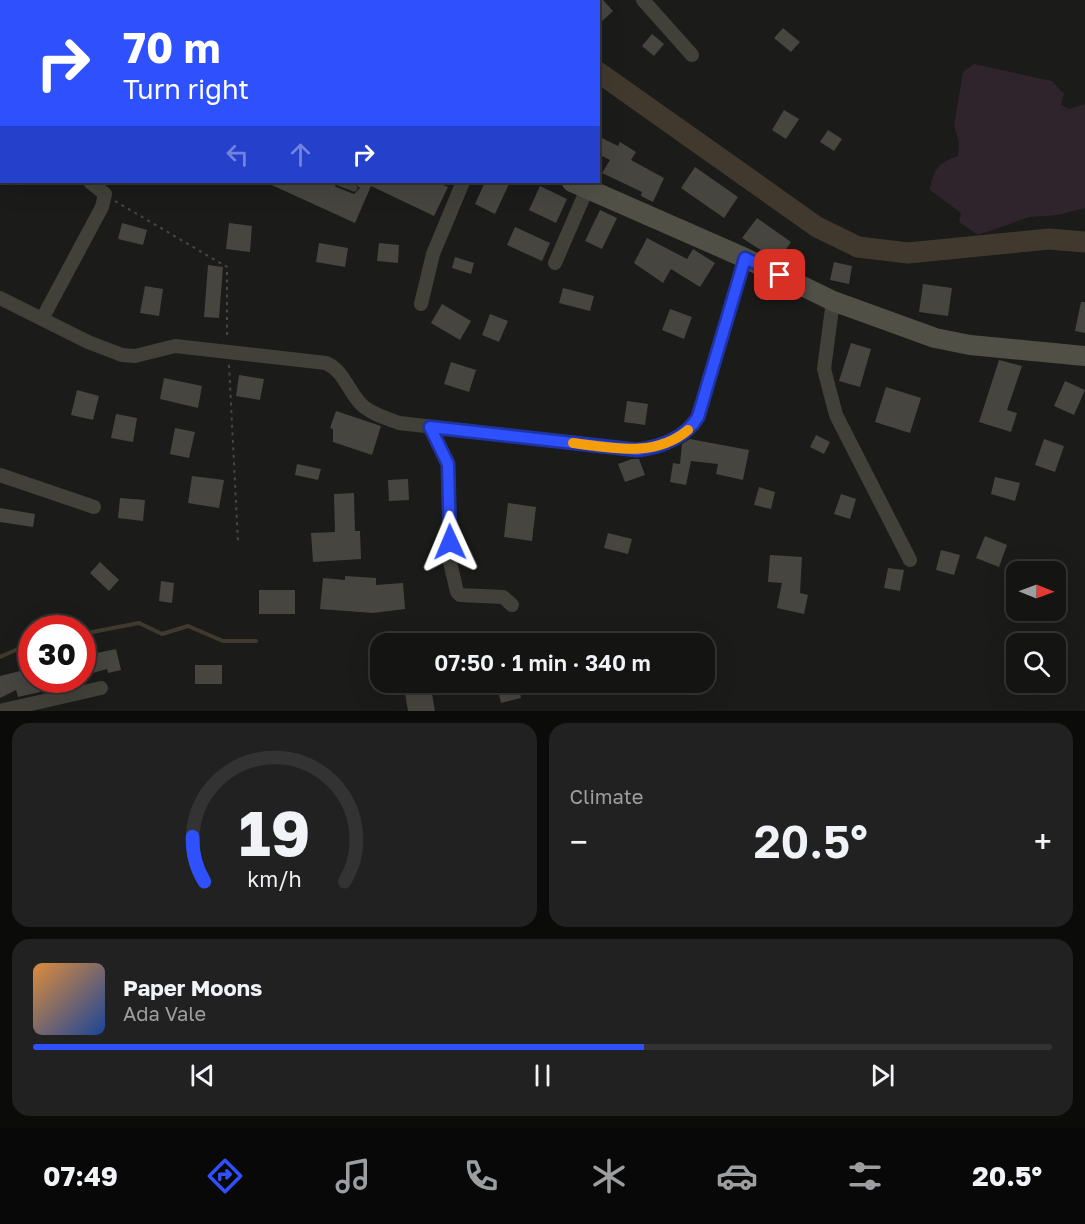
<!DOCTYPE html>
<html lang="en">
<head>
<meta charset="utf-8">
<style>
	body { margin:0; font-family:"Golos Text",sans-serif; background:#212121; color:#f1f3f6; height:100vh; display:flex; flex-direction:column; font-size:22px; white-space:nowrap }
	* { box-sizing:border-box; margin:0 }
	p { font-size:20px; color:#9d9ea0 }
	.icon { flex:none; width:33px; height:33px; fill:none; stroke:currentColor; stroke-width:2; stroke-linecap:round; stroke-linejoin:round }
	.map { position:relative; height:711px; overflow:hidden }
	.sheet { display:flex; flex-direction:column; gap:12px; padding:12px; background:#0b0b0a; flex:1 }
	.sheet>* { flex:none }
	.hud { position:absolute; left:0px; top:0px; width:600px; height:183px; box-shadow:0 6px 24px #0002,0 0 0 2px #333; background:#2f50fd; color:#fff; overflow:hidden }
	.needle { width:39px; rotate:91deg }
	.tools { position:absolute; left:1006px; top:561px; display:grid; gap:12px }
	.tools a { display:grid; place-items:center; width:60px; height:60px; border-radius:12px; background:#141413; box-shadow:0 6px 24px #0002,0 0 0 2px #333; font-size:30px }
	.speed { position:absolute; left:18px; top:615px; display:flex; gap:12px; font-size:30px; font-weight:700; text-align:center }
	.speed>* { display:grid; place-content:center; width:78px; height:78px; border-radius:50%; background:#141413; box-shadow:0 6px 24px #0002,0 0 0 2px #333; line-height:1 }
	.speed .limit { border:9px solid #d22; background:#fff; color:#111 }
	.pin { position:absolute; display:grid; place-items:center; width:51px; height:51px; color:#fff; margin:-26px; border-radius:12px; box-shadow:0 3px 9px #0006 }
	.me { position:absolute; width:66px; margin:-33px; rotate:359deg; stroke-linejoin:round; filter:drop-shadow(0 0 4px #0008) }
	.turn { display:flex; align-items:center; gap:21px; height:126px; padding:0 24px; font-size:27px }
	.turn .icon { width:78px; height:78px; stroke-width:2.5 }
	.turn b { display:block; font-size:42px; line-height:51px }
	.lanes { display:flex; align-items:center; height:57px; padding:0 24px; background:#0003; justify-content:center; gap:30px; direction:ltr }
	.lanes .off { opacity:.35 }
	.big { font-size:45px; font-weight:600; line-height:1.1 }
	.sheet .card { flex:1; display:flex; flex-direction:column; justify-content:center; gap:9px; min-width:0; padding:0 21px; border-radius:18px; background:#212121 }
	.sheet .dial { align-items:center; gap:0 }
	.dial svg { height:156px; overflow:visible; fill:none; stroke:#333; stroke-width:7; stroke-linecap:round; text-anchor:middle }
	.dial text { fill:#f1f3f6; stroke:none }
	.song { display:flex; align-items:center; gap:18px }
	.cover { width:72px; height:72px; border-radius:9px; background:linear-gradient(135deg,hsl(30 70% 55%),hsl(220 70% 35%)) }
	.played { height:6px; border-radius:3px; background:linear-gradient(90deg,#2f50fd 60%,#333 60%) }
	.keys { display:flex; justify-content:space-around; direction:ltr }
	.heat { display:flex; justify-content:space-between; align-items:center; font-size:33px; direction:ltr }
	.sheet .tiles { flex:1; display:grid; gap:12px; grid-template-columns:1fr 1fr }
	.card:last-child { grid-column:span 2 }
	.trip { position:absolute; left:370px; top:633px; width:345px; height:60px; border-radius:18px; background:#141413; box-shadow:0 6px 24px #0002,0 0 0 2px #333; font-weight:600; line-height:60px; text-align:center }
	.tabs { display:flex; height:96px; justify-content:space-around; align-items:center; background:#080808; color:#9d9ea0 }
	.tabs .icon { width:42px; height:42px }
	.tabs .on { color:#2f50fd }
	.tabs b { font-size:27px; color:#f1f3f6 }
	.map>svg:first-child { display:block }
	.green { fill:#2f242b }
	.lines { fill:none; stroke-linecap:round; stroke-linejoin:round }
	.stream { stroke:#41392e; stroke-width:4 }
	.river { stroke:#41392e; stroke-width:21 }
	.building { fill:#464540 }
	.path { stroke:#484740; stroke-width:2; stroke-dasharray:3 4.5; stroke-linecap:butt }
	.lane { stroke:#41413a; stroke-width:7 }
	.street { stroke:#41413a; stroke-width:14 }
	.secondary { stroke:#515047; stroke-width:20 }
	.highway { stroke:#727165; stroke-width:26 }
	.route-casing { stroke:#1f34a4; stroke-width:15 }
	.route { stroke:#2f50fd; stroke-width:10 }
	.slow { stroke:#f59e0b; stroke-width:10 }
</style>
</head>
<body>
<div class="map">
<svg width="1085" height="711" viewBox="0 0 1085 711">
	<rect width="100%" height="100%" fill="#1b1b19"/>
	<path class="green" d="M 974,64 L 1052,81 L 1064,94 L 1061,105 L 1069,109 L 1085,104 L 1085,208 L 1058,215 L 1029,217 L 978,235 L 959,222 L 961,213 L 930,190 C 933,170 939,162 958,156 L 959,142 L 954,125 L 963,72 Z"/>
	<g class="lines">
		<path class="stream" d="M 82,634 L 139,623 L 162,634 L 188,626 L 223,641 L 256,641
			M 0,657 L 32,643"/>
		<path class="river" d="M 523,0 L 525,2
			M 598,72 L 817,227 L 858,247 L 908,253 L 1049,239 L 1085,242"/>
	</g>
	<path class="building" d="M 598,0 L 603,0 L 613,11 L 598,25 Z
		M 783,28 L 800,42 L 791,52 L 774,38 Z
		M 652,34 L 664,44 L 654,56 L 642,46 Z
		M 784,110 L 799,119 L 786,139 L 772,130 Z
		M 828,130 L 842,139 L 834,151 L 820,142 Z
		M 598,136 L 618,146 L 620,142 L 636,152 L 631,160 L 664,178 L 653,202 L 641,196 L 642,192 L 602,173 L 610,160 L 598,154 Z
		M 695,167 L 738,197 L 724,218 L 681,188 Z
		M 265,182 L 333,182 L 336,187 L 354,194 L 360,188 L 353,182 L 436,182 L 448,187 L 434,216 L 371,186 L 355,223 Z
		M 485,182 L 510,182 L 495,214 L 475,204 Z
		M 540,186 L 567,199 L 556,223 L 529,210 Z
		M 600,210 L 617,218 L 602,249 L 585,241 Z
		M 757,218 L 791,242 L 778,261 L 742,238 Z
		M 122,223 L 147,230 L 143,245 L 118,239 Z
		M 229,223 L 252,226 L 250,252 L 226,249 Z
		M 515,227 L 550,243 L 542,261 L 507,245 Z
		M 647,238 L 687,259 L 693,249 L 715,263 L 700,287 L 671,269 L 663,283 L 634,263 Z
		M 319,243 L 348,248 L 345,267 L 316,262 Z
		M 379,243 L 399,245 L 398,263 L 377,261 Z
		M 455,257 L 474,263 L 471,274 L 452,268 Z
		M 834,262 L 852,266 L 849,284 L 830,280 Z
		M 208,265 L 223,267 L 219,318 L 204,317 Z
		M 923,284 L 952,288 L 948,316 L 919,312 Z
		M 145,286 L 163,289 L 159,316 L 140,313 Z
		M 563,288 L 594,296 L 590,311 L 559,303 Z
		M 1081,302 L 1085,302 L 1085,333 L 1075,331 Z
		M 442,304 L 471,321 L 460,340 L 431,323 Z
		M 670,309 L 692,317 L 684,339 L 662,330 Z
		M 490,314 L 508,321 L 499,342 L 482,335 Z
		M 851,343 L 871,349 L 860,387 L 839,381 Z
		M 999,360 L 1022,366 L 1007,410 L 1017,413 L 1011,432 L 979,422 Z
		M 451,362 L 476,370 L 469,392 L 444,384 Z
		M 239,375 L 264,379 L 260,400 L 236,396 Z
		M 164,378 L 202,386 L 198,408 L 160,399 Z
		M 1065,381 L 1085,390 L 1074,415 L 1054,406 Z
		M 886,387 L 921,398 L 910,433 L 875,422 Z
		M 77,390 L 99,396 L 93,420 L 71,415 Z
		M 627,401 L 648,404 L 645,425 L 624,422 Z
		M 336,411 L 381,426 L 372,455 L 333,442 L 333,429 L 330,428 Z
		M 116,414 L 137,418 L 133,442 L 111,438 Z
		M 175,428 L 195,432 L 189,458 L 170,454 Z
		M 816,435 L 830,442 L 824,454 L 810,447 Z
		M 690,439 L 749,450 L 743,480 L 716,474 L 718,464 L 691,461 L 686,485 L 670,482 L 673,463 L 680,464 L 682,444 Z
		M 1044,439 L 1064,446 L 1055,472 L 1035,465 Z
		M 632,459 L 639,459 L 645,475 L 625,482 L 618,464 Z
		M 297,464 L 321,469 L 318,480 L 295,475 Z
		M 192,476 L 224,480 L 219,508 L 188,503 Z
		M 995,477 L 1020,483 L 1015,501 L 991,494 Z
		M 408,479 L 409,500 L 389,501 L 388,480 Z
		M 759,487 L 775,492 L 771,509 L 754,505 Z
		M 354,493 L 355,531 L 360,531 L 361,559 L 313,562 L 311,533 L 335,532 L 334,494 Z
		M 841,494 L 856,499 L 850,519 L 834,514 Z
		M 120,498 L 145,500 L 143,521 L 118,518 Z
		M 508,503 L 536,507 L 532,541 L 504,537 Z
		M 0,508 L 35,514 L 33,527 L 0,522 Z
		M 608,533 L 632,539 L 628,554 L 604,548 Z
		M 985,536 L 1007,545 L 999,567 L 976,558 Z
		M 941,550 L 960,555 L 954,575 L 936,570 Z
		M 770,555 L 802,557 L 800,593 L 808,595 L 804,614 L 777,608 L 782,583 L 768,582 Z
		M 100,562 L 119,580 L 109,591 L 90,573 Z
		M 888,568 L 904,570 L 900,591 L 884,588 Z
		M 345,576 L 376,578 L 376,585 L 403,583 L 405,609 L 373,613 L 320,609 L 323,578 L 345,580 Z
		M 161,581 L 174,583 L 172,603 L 159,601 Z
		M 259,590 L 295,590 L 295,614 L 259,614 Z
		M 116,649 L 121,670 L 108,673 L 107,669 L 82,676 L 82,656 Z
		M 195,665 L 222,665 L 222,684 L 195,684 Z
		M 32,668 L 32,680 L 37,680 L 40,692 L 18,697 L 16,690 L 0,698 L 0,676 Z
		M 496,682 L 518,682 L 521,698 L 501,703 Z
		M 431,688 L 435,711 L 408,711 L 405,693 Z"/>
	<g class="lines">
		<path class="path" d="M 115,201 L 227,267 L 227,339
			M 229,365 L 238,542"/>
		<path class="lane" d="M 338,182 L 354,188"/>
		<path class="street" d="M 643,0 L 692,55
			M 0,127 L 2,127
			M 555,263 L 587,189
			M 0,298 L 88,342 L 122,355 L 135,356 L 175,346 L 326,363 C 344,371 347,389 360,403 C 369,413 386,418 399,423 L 637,450 C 661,447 685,438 698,417 L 745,258
			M 833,301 L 824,369 L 836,415 L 910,560
			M 421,304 L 433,254 L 463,182
			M 42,319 L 102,207 L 105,194 L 90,182
			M 430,427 L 448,463 L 450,562 L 457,592 L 460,595 L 503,597 L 512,605
			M 0,475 L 94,507
			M 0,711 L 101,688"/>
		<path class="secondary" d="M 179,0 L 182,2
			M 572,182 L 745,258 L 833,301 L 935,338 L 970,345 L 1085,356"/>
		<path class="highway" d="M 30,2 L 31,0
			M 0,22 L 2,20
			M 0,54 L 2,51"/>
	</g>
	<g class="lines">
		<defs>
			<path id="route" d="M 450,542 L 448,464 L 430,427 L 637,450 C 661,447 685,438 698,417 L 745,258 L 780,275"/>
		</defs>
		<use href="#route" class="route-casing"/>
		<use href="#route" class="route"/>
		<path class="slow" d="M 573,443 C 612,448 655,458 688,430"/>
	</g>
</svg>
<div class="tools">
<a><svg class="needle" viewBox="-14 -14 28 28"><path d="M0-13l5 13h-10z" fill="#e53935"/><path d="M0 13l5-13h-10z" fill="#9d9ea0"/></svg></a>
<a><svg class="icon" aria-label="search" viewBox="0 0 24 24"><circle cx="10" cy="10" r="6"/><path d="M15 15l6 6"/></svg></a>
</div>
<div class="speed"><div class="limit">30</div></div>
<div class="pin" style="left:780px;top:275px;background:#d93025"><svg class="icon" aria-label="arrive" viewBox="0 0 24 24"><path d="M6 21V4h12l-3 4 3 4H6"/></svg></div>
<svg class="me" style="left:450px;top:542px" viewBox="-20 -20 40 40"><path d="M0-17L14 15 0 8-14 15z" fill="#2f50fd" stroke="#fff" stroke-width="4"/></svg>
<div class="trip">07:50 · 1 min · 340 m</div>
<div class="hud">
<div class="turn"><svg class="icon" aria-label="right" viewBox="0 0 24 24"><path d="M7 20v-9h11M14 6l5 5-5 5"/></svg><div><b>70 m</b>Turn right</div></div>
<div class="lanes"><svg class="icon off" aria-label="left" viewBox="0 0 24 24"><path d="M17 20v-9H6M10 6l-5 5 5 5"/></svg><svg class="icon off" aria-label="ahead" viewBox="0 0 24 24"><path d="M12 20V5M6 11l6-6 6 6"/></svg><svg class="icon" aria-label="right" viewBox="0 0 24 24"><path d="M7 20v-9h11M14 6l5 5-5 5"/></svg></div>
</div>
</div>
<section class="sheet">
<div class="tiles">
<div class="card dial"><svg viewBox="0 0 100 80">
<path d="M14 69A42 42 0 1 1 86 69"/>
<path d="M14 69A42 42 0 0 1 8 46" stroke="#2f50fd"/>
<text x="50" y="56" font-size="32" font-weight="700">19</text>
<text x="50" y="72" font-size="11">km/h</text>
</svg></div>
<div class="card"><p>Climate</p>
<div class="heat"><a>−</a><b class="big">20.5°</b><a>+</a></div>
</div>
<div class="card">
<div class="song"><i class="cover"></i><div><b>Paper Moons</b><p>Ada Vale</p></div></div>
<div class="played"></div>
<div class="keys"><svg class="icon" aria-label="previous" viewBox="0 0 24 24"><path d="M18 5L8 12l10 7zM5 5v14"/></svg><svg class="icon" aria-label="pause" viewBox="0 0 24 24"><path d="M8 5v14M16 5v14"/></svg><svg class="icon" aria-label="next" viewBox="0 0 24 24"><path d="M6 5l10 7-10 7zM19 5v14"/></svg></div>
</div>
</div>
</section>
<nav class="tabs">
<b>07:49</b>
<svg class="icon on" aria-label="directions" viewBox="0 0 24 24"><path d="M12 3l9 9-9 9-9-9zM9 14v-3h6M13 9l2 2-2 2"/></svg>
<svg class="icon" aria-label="music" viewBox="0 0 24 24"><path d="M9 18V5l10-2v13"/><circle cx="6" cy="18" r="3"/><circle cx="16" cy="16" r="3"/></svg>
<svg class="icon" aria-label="phone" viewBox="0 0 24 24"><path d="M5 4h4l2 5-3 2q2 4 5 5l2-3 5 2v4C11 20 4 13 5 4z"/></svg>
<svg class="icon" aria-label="climate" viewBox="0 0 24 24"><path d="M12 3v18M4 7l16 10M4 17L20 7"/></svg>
<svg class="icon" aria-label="car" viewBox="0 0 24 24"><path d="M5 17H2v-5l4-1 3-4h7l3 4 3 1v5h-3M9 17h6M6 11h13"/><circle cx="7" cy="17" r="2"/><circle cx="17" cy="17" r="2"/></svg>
<svg class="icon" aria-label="filters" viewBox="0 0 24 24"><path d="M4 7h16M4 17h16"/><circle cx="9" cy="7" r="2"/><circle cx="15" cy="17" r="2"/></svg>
<b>20.5°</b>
</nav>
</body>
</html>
